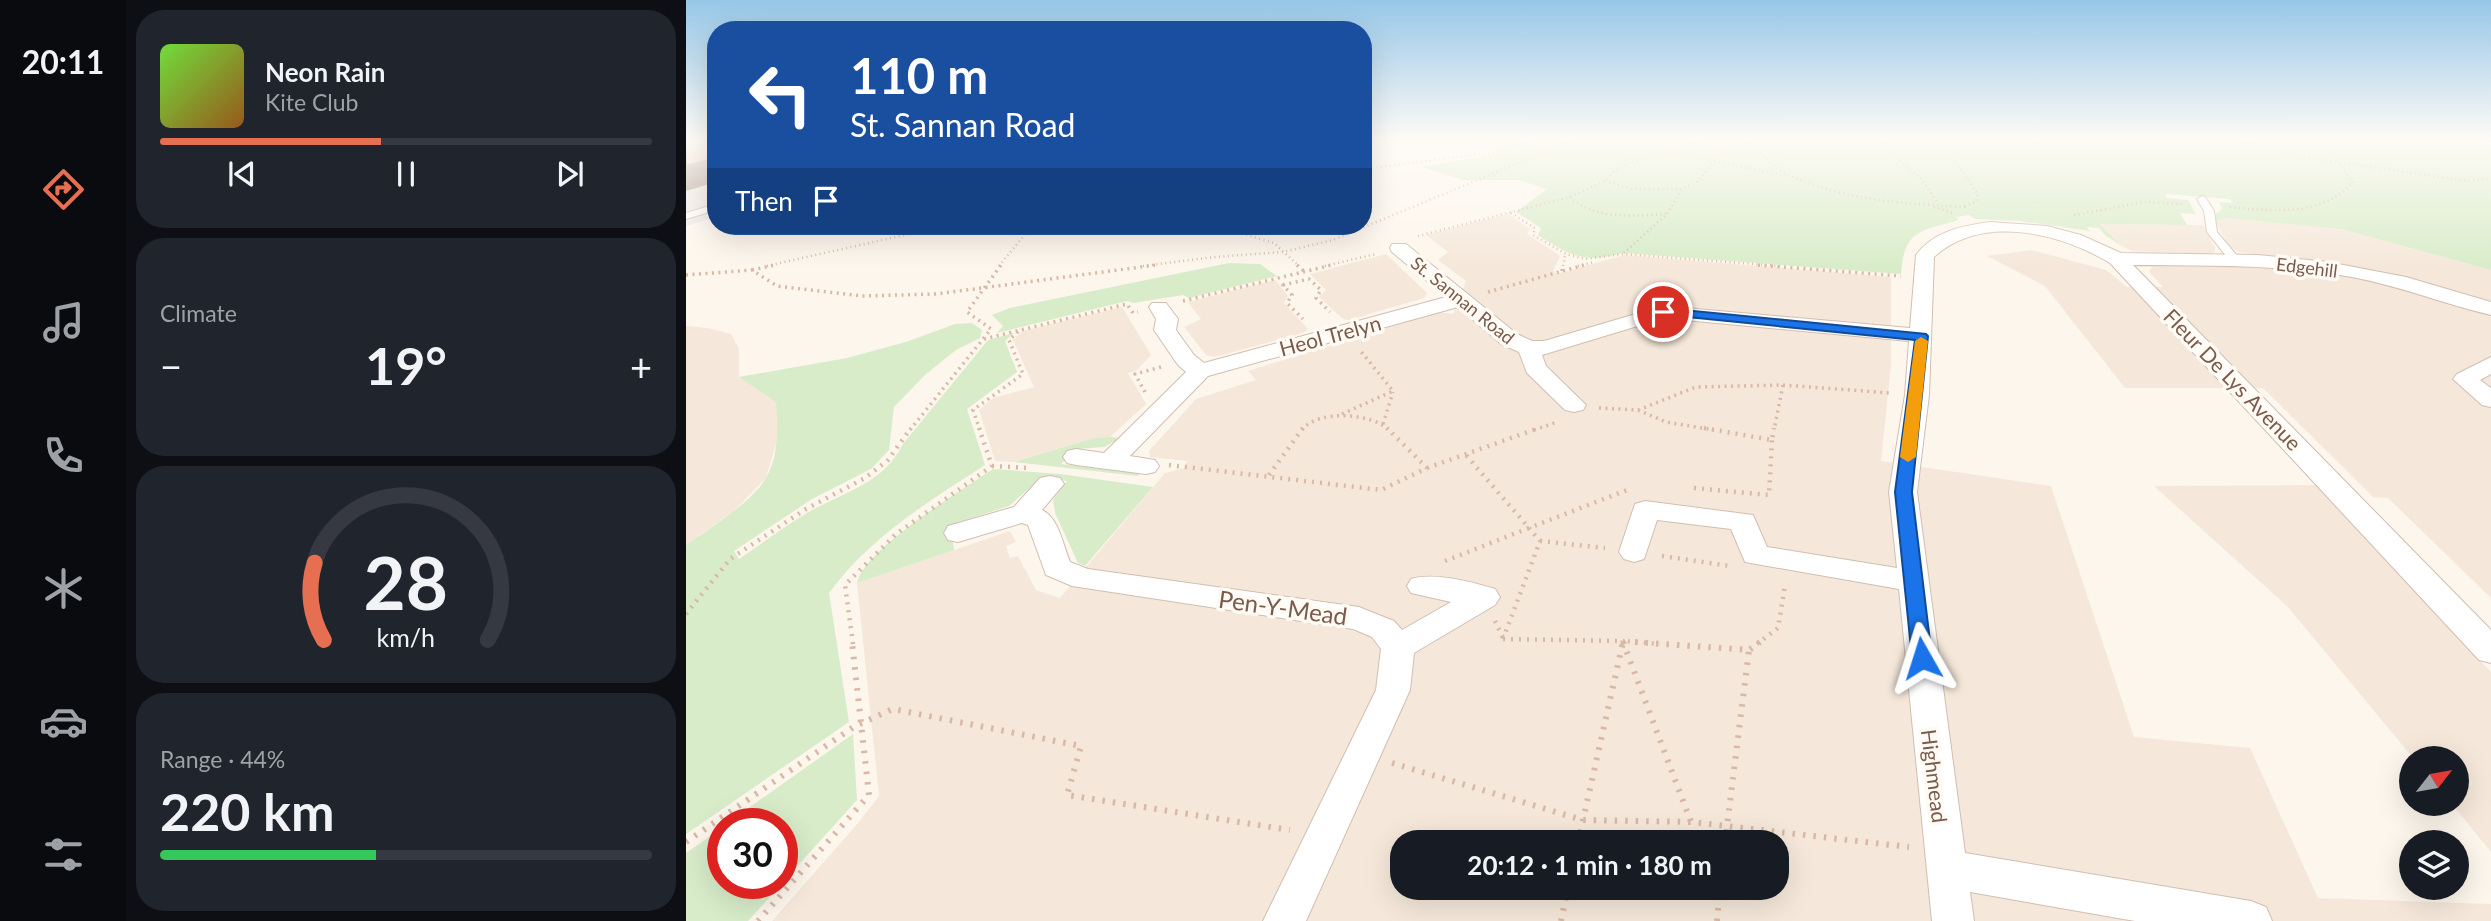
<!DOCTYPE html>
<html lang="en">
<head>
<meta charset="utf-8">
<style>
	body { margin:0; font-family:Lato,sans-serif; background:#20242c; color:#f1f3f6; height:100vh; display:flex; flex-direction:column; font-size:26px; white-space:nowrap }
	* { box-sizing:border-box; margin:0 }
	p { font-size:23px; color:#9ea1a6 }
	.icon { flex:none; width:38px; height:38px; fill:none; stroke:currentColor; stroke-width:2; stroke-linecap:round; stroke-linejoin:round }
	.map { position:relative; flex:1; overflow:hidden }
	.panel { display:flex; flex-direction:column; gap:10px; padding:10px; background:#0d0f14; width:560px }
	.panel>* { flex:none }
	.top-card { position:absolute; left:21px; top:21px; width:665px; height:214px; border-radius:28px; box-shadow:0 7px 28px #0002; background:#1a4fa0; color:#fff; overflow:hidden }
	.needle { width:46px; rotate:59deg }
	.controls { position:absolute; left:1713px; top:746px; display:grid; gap:14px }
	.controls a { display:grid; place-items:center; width:70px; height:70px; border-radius:50%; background:#171b24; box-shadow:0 7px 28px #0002; font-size:35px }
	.speed { position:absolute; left:21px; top:808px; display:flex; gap:14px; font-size:35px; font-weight:700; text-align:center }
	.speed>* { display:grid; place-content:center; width:91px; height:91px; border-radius:50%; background:#171b24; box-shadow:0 7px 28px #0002; line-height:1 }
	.speed .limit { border:10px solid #d22; background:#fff; color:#111 }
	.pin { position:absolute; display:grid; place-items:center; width:60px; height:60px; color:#fff; margin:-30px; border:4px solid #fff; border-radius:50%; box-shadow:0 2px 7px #0007 }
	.me { position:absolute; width:77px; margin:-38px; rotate:354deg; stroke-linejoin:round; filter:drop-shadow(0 0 5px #0008) }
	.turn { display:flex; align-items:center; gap:24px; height:147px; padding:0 28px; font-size:32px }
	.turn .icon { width:91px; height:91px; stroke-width:2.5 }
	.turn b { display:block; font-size:49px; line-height:60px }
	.then { display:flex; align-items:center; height:66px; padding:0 28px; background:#0003; gap:14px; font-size:26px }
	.big { font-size:52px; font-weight:700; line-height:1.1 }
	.panel .widget { flex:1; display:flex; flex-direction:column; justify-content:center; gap:10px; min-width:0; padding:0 24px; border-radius:28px; background:#20242c }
	.panel .dial { align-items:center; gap:0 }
	.dial svg { height:182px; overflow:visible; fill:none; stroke:#363941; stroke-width:7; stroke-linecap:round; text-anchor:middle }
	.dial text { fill:#f1f3f6; stroke:none }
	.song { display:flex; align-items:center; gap:21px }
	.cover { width:84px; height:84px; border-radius:10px; background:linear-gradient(135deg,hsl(100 70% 55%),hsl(30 70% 35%)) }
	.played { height:7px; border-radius:4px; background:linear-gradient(90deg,#e76f51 45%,#363941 45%) }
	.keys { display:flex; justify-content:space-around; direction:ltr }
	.heat { display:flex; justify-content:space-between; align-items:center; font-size:38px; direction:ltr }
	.charge { height:10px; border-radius:5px; background:linear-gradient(90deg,#34c759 44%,#363941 0) }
	.trip { position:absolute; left:704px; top:830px; width:399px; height:70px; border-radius:28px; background:#171b24; box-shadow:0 7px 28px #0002; font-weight:700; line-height:70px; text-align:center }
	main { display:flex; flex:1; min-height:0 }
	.tab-bar { display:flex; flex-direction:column; width:126px; justify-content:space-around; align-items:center; background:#090b0e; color:#9ea1a6 }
	.tab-bar .icon { width:49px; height:49px }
	.tab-bar .selected { color:#e76f51 }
	.tab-bar b { font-size:32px; color:#f1f3f6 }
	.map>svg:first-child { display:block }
	.residential { fill:#f5e8da; fill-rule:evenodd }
	.industrial { fill:#efe9e4 }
	.green { fill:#d8ecc9 }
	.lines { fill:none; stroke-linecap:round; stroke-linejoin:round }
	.service-casing { stroke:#d1beb0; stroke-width:2 }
	.minor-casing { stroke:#d1beb0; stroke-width:2 }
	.path-far3 { stroke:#d9b8a5; stroke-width:2.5; stroke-dasharray:1 3.5; stroke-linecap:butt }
	.path-far2 { stroke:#d9b8a5; stroke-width:3.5; stroke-dasharray:2 4.5; stroke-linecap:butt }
	.path-far1 { stroke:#d9b8a5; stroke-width:4.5; stroke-dasharray:2 6; stroke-linecap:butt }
	.path { stroke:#d9b8a5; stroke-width:6; stroke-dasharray:2.5 8; stroke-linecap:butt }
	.service { fill:#fff; fill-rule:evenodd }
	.minor { fill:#fff; fill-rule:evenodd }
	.shaded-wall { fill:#aa9588 }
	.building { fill:#f3d5c3; stroke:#aa9588; stroke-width:2 }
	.route { fill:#1a73e8; stroke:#114b97; stroke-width:2 }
	.slow { fill:#f59e0b }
	.labels { text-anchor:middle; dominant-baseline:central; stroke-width:7; stroke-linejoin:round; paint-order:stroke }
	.far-street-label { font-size:18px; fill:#7a5c4d; stroke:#fffaf3 }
	.street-label { font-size:21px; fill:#7a5c4d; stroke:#fffaf3 }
	.near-street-label { font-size:24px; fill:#7a5c4d; stroke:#fffaf3 }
</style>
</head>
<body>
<main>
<nav class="tab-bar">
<b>20:11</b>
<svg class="icon selected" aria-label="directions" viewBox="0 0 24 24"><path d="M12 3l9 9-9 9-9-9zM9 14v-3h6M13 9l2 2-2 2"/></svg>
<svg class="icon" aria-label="music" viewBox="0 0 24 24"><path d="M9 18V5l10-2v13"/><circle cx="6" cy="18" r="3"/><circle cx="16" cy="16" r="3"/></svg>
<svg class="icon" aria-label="phone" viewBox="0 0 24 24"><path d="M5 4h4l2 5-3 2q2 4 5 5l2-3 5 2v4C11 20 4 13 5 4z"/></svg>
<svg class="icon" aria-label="climate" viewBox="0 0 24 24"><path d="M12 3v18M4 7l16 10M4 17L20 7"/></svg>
<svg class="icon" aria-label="car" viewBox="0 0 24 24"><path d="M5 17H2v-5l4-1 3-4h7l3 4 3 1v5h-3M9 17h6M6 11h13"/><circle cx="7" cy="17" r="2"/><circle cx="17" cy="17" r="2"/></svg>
<svg class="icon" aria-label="filters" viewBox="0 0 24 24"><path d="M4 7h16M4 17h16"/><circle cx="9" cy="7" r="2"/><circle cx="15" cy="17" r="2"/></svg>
</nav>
<section class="panel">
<div class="widget">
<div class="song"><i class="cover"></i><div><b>Neon Rain</b><p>Kite Club</p></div></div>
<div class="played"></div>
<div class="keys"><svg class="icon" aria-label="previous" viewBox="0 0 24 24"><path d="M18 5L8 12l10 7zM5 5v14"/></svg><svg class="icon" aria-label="pause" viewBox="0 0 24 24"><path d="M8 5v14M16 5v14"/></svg><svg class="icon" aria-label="next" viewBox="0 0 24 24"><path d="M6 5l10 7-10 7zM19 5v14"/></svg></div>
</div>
<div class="widget"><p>Climate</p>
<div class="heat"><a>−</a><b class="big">19°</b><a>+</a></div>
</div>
<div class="widget dial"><svg viewBox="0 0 100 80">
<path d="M14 69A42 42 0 1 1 86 69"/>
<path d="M14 69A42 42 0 0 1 10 35" stroke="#e76f51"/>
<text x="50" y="56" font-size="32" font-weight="700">28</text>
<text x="50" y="72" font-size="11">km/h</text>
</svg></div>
<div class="widget"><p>Range · 44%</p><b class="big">220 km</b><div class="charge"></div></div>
</section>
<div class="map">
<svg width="1805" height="921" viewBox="0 0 1805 921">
	<rect width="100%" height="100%" fill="#fdf6ec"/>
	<path class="residential" d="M 822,214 L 844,229 L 841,234 L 874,256 L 867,271 L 871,274 L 938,255 L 1205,277 L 1205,365 L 1195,461 L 1365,486 L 1448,737 L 1564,748 L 1632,898 L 1805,904 L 1805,921 L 86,921 L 173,822 L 193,796 L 171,583 L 324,531 L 330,542 L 320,546 L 324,558 L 332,556 L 350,590 L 374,598 L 479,473 L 498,468 L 501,461 L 464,457 L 463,451 L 510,399 L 570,380 L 562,371 L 752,312 L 767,314 L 780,281 L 752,260 L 762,252 L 740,235 ZM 716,842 L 1090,842 L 1090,887 L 716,887 Z
		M 1540,218 L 1655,229 L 1805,270 L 1805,598 L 1702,498 L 1687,497 L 1577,388 L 1439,388 L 1359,286 L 1301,256 L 1346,250 L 1420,270 L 1441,287 L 1477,287 L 1463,272 L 1466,267 L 1485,265 L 1572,266 L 1642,273 L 1641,263 L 1553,252 L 1543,246 L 1529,221 Z
		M 1412,224 L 1517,225 L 1529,248 L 1529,252 L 1522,254 L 1446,251 L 1436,246 Z
		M 700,254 L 741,293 L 738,298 L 663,320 L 657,319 L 633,297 L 640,290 L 624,274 Z
		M 589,280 L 602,296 L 598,303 L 622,329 L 617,333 L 529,357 L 520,355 L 498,327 L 515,319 L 502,302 Z
		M 436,307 L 465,355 L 450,371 L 442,373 L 460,404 L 422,439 L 408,438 L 328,462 L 309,461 L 293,410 L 307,398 L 348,387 L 327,340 L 337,331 Z
		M 0,326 L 22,328 L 45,334 L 53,349 L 53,377 L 91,402 L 92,437 L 80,478 L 47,512 L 0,545 Z
		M 1630,485 L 1805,672 L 1805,852 L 1765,803 L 1771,803 L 1771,758 L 1727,758 L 1602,607 L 1468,486 Z"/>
	<path class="industrial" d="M 0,140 L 30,140 L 30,217 L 0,226 Z"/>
	<path class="green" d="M 805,140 L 1805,140 L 1805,270 L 1655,229 L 1540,218 L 1529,221 L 1530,214 L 1536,209 L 1533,202 L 1547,203 L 1544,199 L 1479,194 L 1481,198 L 1502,200 L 1510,214 L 1494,213 L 1501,225 L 1413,224 L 1436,246 L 1420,236 L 1413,228 L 1401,227 L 1404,231 L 1335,221 L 1289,219 L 1283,215 L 1269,217 L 1273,220 C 1234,231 1218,230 1215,274 L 938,253 C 898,263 886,257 852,235 L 855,228 L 830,212 L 861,189 L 833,180 L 777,180 L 736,167 L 812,154 Z
		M 543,263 L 574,264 L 591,276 L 503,298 L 497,295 L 447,303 L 441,301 L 311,333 L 317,326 L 306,315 L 324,308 Z
		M 286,323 L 296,330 L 294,338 L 270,350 L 240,374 L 208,407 L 203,450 L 185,469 L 126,499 L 48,551 L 53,559 C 75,544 98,527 121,513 C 159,491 196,485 217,444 L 302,340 L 328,333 L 319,341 L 331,372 L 281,409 L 299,465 C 243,501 183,538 143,593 L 163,722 L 0,834 L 0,545 C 23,529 66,502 80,478 C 93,456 92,427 90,402 L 53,377 L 161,358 L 220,342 L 269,324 Z
		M 425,437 L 435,438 L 418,447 L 391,449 L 375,464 L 454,473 L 452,476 L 328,462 L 408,438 Z
		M 307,469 L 374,474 L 467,487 L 399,566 L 392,563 L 369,513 L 367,500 L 381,481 L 356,477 L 323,506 L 264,525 L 268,550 L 171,583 C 177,550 277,489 307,469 Z
		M 167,734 L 171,800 L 96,883 L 96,824 L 40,824 Z
		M 37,827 L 37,884 L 96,884 L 62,921 L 0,921 L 0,853 Z"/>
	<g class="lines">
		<defs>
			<path id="service" d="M 1516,196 L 1519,197 L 1528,211 L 1531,232 L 1553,258 L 1553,262 L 1545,262 L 1521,232 L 1518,211 L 1511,199 Z
				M 30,204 L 30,210 L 0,219 L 0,213 Z"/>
			<path id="minor" d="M 1304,222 L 1361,226 L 1395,235 L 1435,253 L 1572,255 L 1642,262 L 1720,277 L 1805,302 L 1805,315 C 1758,304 1714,286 1666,277 C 1593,264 1521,266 1447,265 L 1805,630 L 1805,663 L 1793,660 L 1424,263 C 1374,233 1296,213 1248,257 L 1243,395 L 1231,492 L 1279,853 L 1565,901 L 1580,907 L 1586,921 L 1449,921 L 1284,892 L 1288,921 L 1246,921 L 1213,589 L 1059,562 L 1045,529 L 971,520 L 958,559 L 948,562 L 938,559 L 933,552 L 949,504 L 959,501 L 1067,515 L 1081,547 L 1211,568 L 1203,492 L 1219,395 L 1223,341 L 978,318 L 856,355 L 860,366 L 900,405 L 897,410 L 888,412 L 879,410 L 841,373 L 833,352 L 815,344 L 772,307 L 522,376 L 444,456 L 469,460 L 473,466 L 469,472 L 460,474 L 390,465 L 381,463 L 377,457 L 381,451 L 390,449 L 418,453 L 500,372 L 492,365 L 468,330 L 470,319 L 463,307 L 466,303 L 480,303 L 492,319 L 490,330 L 508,355 L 518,363 L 760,297 L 706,252 L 704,248 L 706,244 L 720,244 L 831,334 L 846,341 L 858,341 L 977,306 L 1224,328 L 1230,255 C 1248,231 1276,226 1304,222 Z
				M 1805,357 L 1805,374 L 1794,380 L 1805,388 L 1805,407 L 1796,405 L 1767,379 L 1771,374 Z
				M 364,476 L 374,478 L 378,484 L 356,510 C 373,518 377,545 384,562 L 402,569 L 673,607 L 708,621 L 716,630 L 765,602 L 725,593 L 721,586 L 725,579 C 749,572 785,582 809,589 L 814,597 L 809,605 L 728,653 L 724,690 L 620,921 L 577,921 L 690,690 L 695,649 L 686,637 L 667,629 L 386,586 L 360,575 L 342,525 L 336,523 L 272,542 L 262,540 L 258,533 L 262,526 L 328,507 L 354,478 Z"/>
		</defs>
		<use href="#service" class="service-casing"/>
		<use href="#minor" class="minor-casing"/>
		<path class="path-far3" d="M 1061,140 C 1073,149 1080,162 1092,169 C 1147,200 1220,204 1281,207
			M 1190,140 L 1234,178 L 1253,204
			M 1264,140 L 1269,161 L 1292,194 L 1290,202 L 1279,206
			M 1548,140 L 1612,156 L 1781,181 L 1805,178
			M 998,148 L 998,152 L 1008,157 L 1102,176
			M 677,169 L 810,152 L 853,140
			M 919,181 L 946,189 L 995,189
			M 884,197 C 908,220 949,216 980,214
			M 1248,207 L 1266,213
			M 1544,207 C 1589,211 1633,217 1667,183 L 1652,162
			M 825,213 L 849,228 L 847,235 L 880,254 L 899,259 L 937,254 L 1094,266
			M 1388,215 L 1458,202 L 1496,204
			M 530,226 L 588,243 L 613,266
			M 732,236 L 884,197 L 919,181 L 927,172 L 946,161 L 998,148 L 1013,140
			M 938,253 L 981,214 L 996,189 L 1013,181 L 1027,161 L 1049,140
			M 81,266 L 258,226
			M 313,266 L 346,226
			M 457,266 L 528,257 L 597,252 L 647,240 L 888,140
			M 639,266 L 690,254
			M 877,266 L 879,256
			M 892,266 L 908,262"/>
		<path class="path-far2" d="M 611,265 L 619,272
			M 1072,265 L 1215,276
			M 66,270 L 89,265
			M 876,271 L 877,265
			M 0,275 L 66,270 L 91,286 L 176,296 L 250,294 L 470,265
			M 596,284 L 606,295 L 601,303 L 617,319
			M 597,285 L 623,279 L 635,290 L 630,298 L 644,312
			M 802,292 L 898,265
			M 497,301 L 646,265
			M 298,339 L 441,304 L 447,313 L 452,312
			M 1097,385 L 1204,393
			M 459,392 L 449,374 L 475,367
			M 913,408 L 952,410
			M 952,410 L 980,422 L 1028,430
			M 952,410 L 1010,387 L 1097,385 L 1088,430
			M 656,414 L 707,391 L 673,349
			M 697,424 L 707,392
			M 224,430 L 305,329 L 281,312 L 315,265
			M 294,430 L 287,410 L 337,374 L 323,340 L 334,330
			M 616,430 C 631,409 686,413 703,430
			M 848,430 L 871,422"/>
		<path class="path-far1" d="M 1018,428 L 1086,440 L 1088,428
			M 483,465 L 695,490 L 741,468 L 701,428
			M 306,466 L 343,468
			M 741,468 L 853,428
			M 583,475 L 617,428
			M 1008,488 L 1083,495 L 1086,440
			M 854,541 L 919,548
			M 976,556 L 1044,566
			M 759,561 L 843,528 L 779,454
			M 0,614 L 44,559 L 120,509 L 179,478 L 202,460 L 225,428
			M 809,621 L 817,638
			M 817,639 L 854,541 L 843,528 L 941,490
			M 817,639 L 937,641 L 936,644
			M 167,644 L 159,585 L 210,534 L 306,466 L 293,428
			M 938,644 L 937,641 L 974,644
			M 1071,644 L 1092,628 L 1099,585"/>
		<path class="path" d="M 937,642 L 1005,822
			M 949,642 L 1063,650 L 1074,642
			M 706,763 L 897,820 L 1005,822 L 1223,847
			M 0,842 L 169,726 L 207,709 L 395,746 L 381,795 L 604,830
			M 892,842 L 937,642
			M 1039,842 L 1063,650
			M 72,921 L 183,795 L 166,642
			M 875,921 L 882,887
			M 1031,921 L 1034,887"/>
		<use href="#service" class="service"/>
		<use href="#minor" class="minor"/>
	</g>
	<path class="shaded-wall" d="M 30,158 L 30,182 L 0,191 L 0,166 Z"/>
	<path class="building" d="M 0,140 L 30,140 L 30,158 L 0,166 Z"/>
	<linearGradient id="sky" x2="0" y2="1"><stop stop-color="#97c7e8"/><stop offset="0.52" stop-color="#fefbf6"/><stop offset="1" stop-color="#fefbf6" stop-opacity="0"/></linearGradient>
	<rect width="1805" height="269" fill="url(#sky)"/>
	<path class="route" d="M 977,308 L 1240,334 L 1242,336 L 1226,492 L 1246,658 L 1243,663 L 1236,666 L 1229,663 L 1226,658 L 1209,492 L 1229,340 L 972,314 L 972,309 Z"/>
	<path class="slow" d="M 1235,337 L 1242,341 L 1230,457 L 1222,462 L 1214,457 L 1229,341 Z"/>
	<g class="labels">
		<g class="far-street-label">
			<text transform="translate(1621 267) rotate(7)">Edgehill</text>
			<text transform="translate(777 300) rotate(39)">St. Sannan Road</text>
		</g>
		<g class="street-label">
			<text transform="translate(644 335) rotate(-15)">Heol Trelyn</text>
			<text transform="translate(1547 379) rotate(46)">Fleur De Lys Avenue</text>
			<text transform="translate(1249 776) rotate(83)">Highmead</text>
		</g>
		<g class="near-street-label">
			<text transform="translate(597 607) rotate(8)">Pen-Y-Mead</text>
		</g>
	</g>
</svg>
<div class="controls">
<a><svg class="needle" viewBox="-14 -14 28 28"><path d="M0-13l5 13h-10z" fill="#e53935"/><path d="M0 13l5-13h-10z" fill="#9ea1a6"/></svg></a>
<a><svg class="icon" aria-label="layers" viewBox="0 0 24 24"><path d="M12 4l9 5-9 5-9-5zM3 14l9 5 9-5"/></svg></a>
</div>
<div class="speed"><div class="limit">30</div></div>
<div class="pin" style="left:977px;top:312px;background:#d93025"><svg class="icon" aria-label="arrive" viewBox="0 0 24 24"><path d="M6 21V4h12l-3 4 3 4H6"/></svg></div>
<svg class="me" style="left:1236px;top:658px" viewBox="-20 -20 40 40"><path d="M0-17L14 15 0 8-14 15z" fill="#1a73e8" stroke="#fff" stroke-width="4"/></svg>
<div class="trip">20:12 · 1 min · 180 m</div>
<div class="top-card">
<div class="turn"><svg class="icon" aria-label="left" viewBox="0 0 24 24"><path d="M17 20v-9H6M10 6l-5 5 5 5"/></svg><div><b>110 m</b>St. Sannan Road</div></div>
<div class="then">Then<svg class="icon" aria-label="arrive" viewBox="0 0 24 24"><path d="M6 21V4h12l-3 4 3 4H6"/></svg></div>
</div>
</div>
</main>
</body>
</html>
